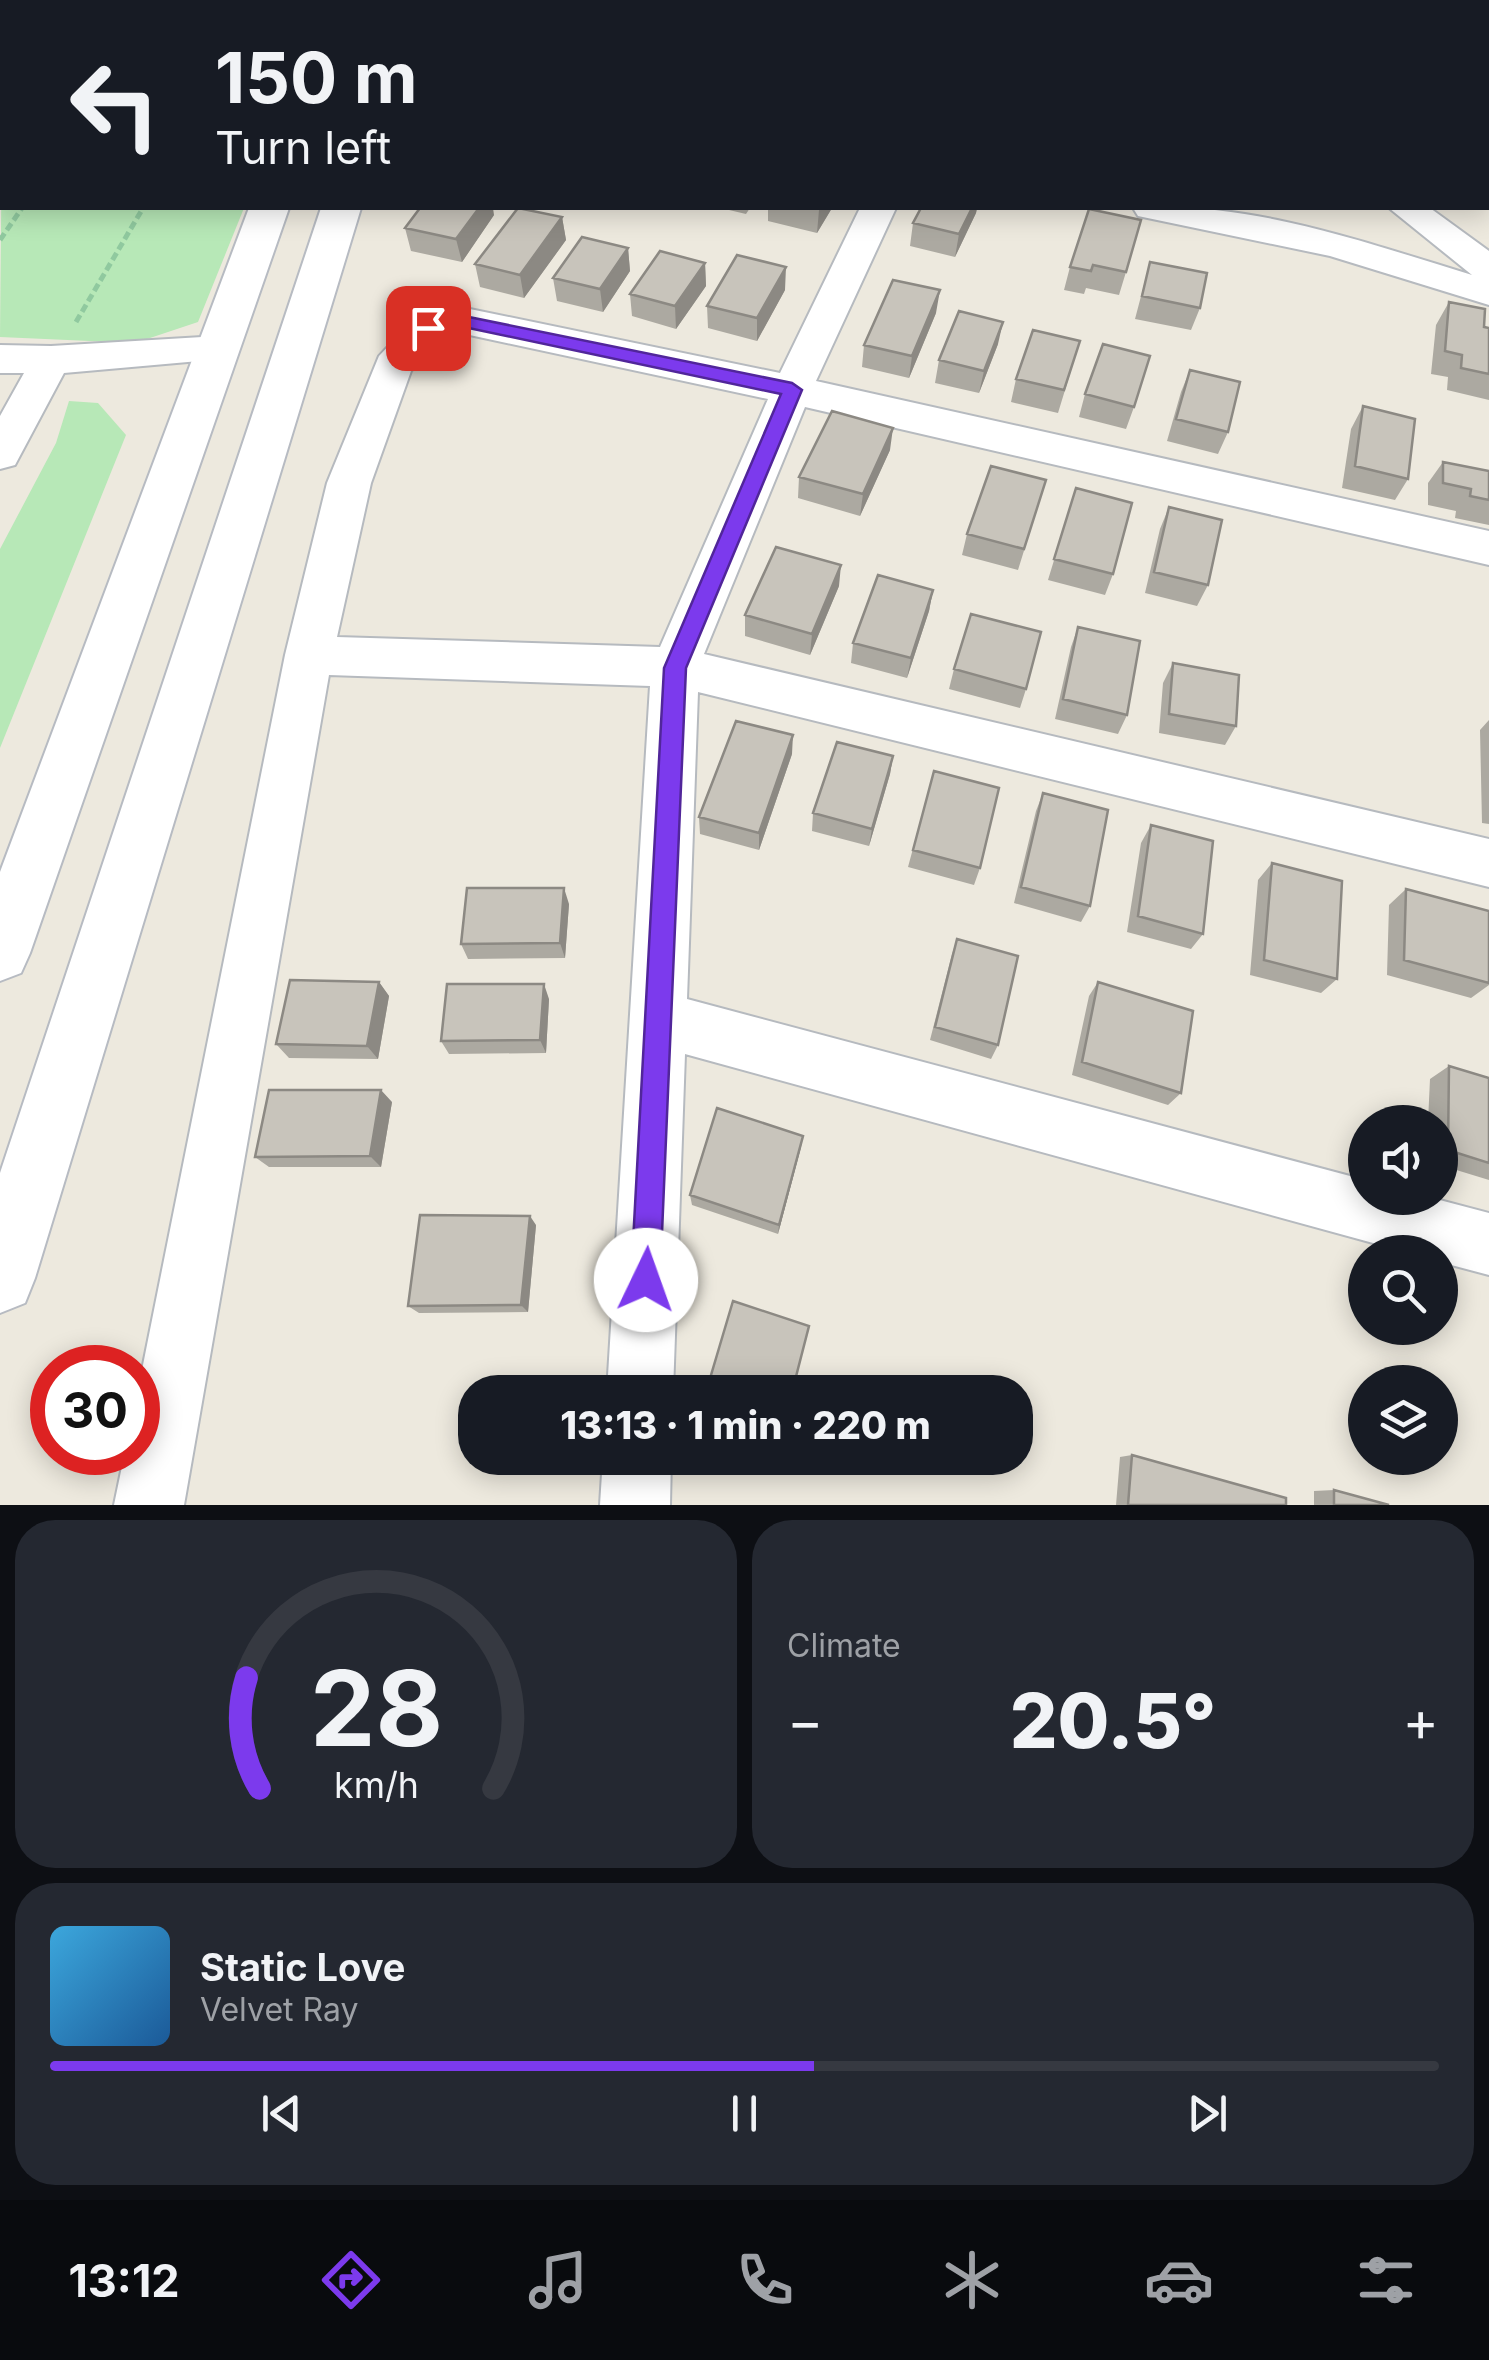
<!DOCTYPE html>
<html lang="en">
<head>
<meta charset="utf-8">
<style>
	body { margin:0; font-family:Inter,sans-serif; background:#242831; color:#f1f3f6; height:100vh; display:flex; flex-direction:column; font-size:38px; white-space:nowrap }
	* { box-sizing:border-box; margin:0 }
	p { font-size:32px; color:#9ea1a6 }
	.icon { flex:none; width:55px; height:55px; fill:none; stroke:currentColor; stroke-width:2; stroke-linecap:round; stroke-linejoin:round }
	.map { position:relative; height:1505px; overflow:hidden }
	.side { display:flex; flex-direction:column; gap:15px; padding:15px; background:#0d0f14; flex:1 }
	.side>* { flex:none }
	.guide { position:absolute; left:0px; top:0px; width:1490px; height:210px; box-shadow:0 5px 25px #0003; background:#171b24; color:#f1f3f6; overflow:hidden }
	.fabs { position:absolute; left:1348px; top:1105px; display:grid; gap:20px }
	.fabs a { display:grid; place-items:center; width:110px; height:110px; border-radius:50%; background:#171b24; box-shadow:0 5px 25px #0003; font-size:50px }
	.speed { position:absolute; left:30px; top:1345px; display:flex; gap:20px; font-size:50px; font-weight:700; text-align:center }
	.speed>* { display:grid; place-content:center; width:130px; height:130px; border-radius:50%; background:#171b24; box-shadow:0 5px 25px #0003; line-height:1 }
	.speed .limit { border:15px solid #d22; background:#fff; color:#111 }
	.pin { position:absolute; display:grid; place-items:center; width:85px; height:85px; color:#fff; margin:-42px; border-radius:20px; box-shadow:0 5px 15px #0006 }
	.me { position:absolute; width:110px; margin:-55px; rotate:3deg; stroke-linejoin:round; filter:drop-shadow(0 0 8px #0008) }
	.turn { display:flex; align-items:center; gap:35px; height:210px; padding:0 50px; font-size:45px }
	.turn .icon { width:130px; height:130px; stroke-width:2.5 }
	.turn b { display:block; font-size:70px; line-height:85px }
	.big { font-size:75px; font-weight:800; line-height:1.1 }
	.side .card { flex:1; display:flex; flex-direction:column; justify-content:center; gap:15px; min-width:0; padding:0 35px; border-radius:40px; background:#242831 }
	.side .dial { align-items:center; gap:0 }
	.dial svg { height:260px; overflow:visible; fill:none; stroke:#363941; stroke-width:7; stroke-linecap:round; text-anchor:middle }
	.dial text { fill:#f1f3f6; stroke:none }
	.song { display:flex; align-items:center; gap:30px }
	.cover { width:120px; height:120px; border-radius:15px; background:linear-gradient(135deg,hsl(200 70% 55%),hsl(210 70% 35%)) }
	.played { height:10px; border-radius:5px; background:linear-gradient(90deg,#7c3aed 55%,#363941 55%) }
	.keys { display:flex; justify-content:space-around; direction:ltr }
	.heat { display:flex; justify-content:space-between; align-items:center; font-size:55px; direction:ltr }
	.side .tiles { flex:1; display:grid; gap:15px; grid-template-columns:1fr 1fr }
	.card:last-child { grid-column:span 2 }
	.trip { position:absolute; left:458px; top:1375px; width:575px; height:100px; border-radius:40px; background:#171b24; box-shadow:0 5px 25px #0003; font-weight:800; line-height:100px; text-align:center }
	.tabs { display:flex; height:160px; justify-content:space-around; align-items:center; background:#090b0e; color:#9ea1a6 }
	.tabs .icon { width:70px; height:70px }
	.tabs .on { color:#7c3aed }
	.tabs b { font-size:45px; color:#f1f3f6 }
	.map>svg:first-child { display:block }
	.green { fill:#b7e8b7 }
	.lines { fill:none; stroke-linecap:round; stroke-linejoin:round }
	.street-casing { stroke:#b6babf; stroke-width:4 }
	.secondary-casing { stroke:#b7bbc2; stroke-width:4 }
	.path { stroke:#90c99f; stroke-width:5; stroke-dasharray:8 4; stroke-linecap:butt }
	.street { fill:#fff; fill-rule:evenodd }
	.secondary { fill:#fff; fill-rule:evenodd }
	.wall { fill:#aca9a1 }
	.shaded-wall { fill:#8c8983 }
	.building { fill:#c8c4bb; stroke:#8c8983; stroke-width:2.5 }
	.route { fill:#7c3aed; stroke:#51269a; stroke-width:2.5 }
</style>
</head>
<body>
<div class="map">
<svg width="1489" height="1505" viewBox="0 0 1489 1505">
	<rect width="100%" height="100%" fill="#ede9de"/>
	<path class="green" d="M 2,119 L 2,208 L 244,208 L 198,322 L 135,343 L 0,337 Z
		M 69,401 L 98,403 L 126,435 L 0,748 L 0,549 L 56,443 Z"/>
	<g class="lines">
		<defs>
			<path id="street" d="M 167,0 L 211,0 L 212,2 L 168,2 Z
				M 596,0 L 636,0 L 636,1 L 595,2 Z
				M 781,0 L 811,0 L 811,2 L 781,2 Z
				M 1150,0 L 1180,0 L 1181,2 L 1151,2 Z
				M 1488,48 L 1489,48 L 1489,68 L 1488,68 Z
				M 1488,116 L 1489,116 L 1489,136 L 1488,136 Z
				M 860,208 L 896,208 L 816,381 L 1489,531 L 1489,565 L 805,407 L 704,654 L 1489,839 L 1489,887 L 698,692 L 687,999 L 1365,1180 L 1365,1198 L 1432,1198 L 1489,1213 L 1489,1275 L 1440,1262 L 1440,1252 L 1406,1252 L 685,1054 L 673,1392 L 607,1392 L 650,686 L 329,675 L 184,1505 L 114,1505 L 125,1452 L 138,1452 L 138,1390 L 285,655 L 327,483 L 379,356 L 414,319 L 465,308 L 780,373 ZM 465,334 L 768,399 L 660,647 L 337,637 L 371,483 L 411,371 L 441,339 Z
				M 1133,208 C 1248,200 1364,242 1472,275 L 1389,208 L 1430,208 L 1489,251 L 1489,305 L 1330,256 L 1138,216 Z
				M 219,336 L 233,340 L 239,349 L 233,358 L 64,373 L 15,465 L 0,469 L 0,416 L 24,373 L 0,373 L 0,345 L 51,346 Z
				M 603,1458 L 671,1458 L 670,1505 L 600,1505 Z"/>
			<path id="secondary" d="M 249,208 L 289,208 L 30,953 L 21,973 L 0,981 L 0,872 Z
				M 321,208 L 361,208 L 35,1278 L 25,1303 L 0,1313 L 0,1173 Z"/>
		</defs>
		<use href="#street" class="street-casing"/>
		<use href="#secondary" class="secondary-casing"/>
		<path class="path" d="M 0,240 L 22,208
			M 76,322 L 143,208"/>
		<use href="#street" class="street"/>
		<use href="#secondary" class="secondary"/>
	</g>
	<path class="wall" d="M 1301,0 L 1489,0 L 1489,34 L 1488,34 L 1488,2 L 1303,2 Z
		M 729,208 L 750,208 L 746,214 L 729,210 Z
		M 768,208 L 832,208 L 817,233 L 768,221 Z
		M 921,208 L 977,208 L 976,213 L 955,257 L 910,246 L 913,223 Z
		M 1089,209 L 1126,272 L 1119,295 L 1086,288 L 1084,294 L 1064,290 L 1070,267 Z
		M 494,215 L 462,262 L 411,251 L 405,228 Z
		M 562,217 L 566,240 L 524,298 L 480,287 L 475,264 Z
		M 628,248 L 630,271 L 603,312 L 557,301 L 553,278 Z
		M 1150,262 L 1200,308 L 1191,330 L 1135,319 Z
		M 705,263 L 706,286 L 676,329 L 632,316 L 630,294 Z
		M 785,290 L 757,341 L 708,328 L 707,306 Z
		M 1449,302 L 1484,327 L 1489,328 L 1489,400 L 1447,390 L 1448,377 L 1431,374 L 1436,325 Z
		M 936,313 L 909,378 L 862,367 L 864,345 Z
		M 1080,341 L 1058,413 L 1011,402 L 1016,379 Z
		M 998,344 L 979,393 L 935,383 L 939,360 Z
		M 1190,370 L 1228,432 L 1218,454 L 1167,441 L 1181,392 Z
		M 1085,394 L 1134,407 L 1126,429 L 1079,417 Z
		M 1363,406 L 1408,479 L 1395,500 L 1342,488 L 1351,429 Z
		M 890,450 L 860,516 L 798,498 L 799,477 Z
		M 1443,462 L 1489,471 L 1489,525 L 1455,518 L 1456,511 L 1428,505 L 1428,483 Z
		M 1046,480 L 1018,570 L 962,555 L 967,534 Z
		M 1076,488 L 1113,574 L 1105,595 L 1048,580 Z
		M 1169,507 L 1208,585 L 1197,606 L 1145,593 L 1160,529 Z
		M 839,586 L 810,655 L 745,636 L 745,615 Z
		M 933,590 L 929,611 L 907,678 L 851,663 L 853,643 Z
		M 1078,627 L 1127,715 L 1118,734 L 1055,719 L 1071,647 Z
		M 1173,663 L 1236,726 L 1225,745 L 1159,733 L 1163,683 Z
		M 954,669 L 1026,689 L 1020,708 L 949,689 Z
		M 1489,720 L 1489,824 L 1482,823 L 1480,730 Z
		M 792,754 L 759,850 L 700,834 L 699,817 Z
		M 893,756 L 890,774 L 869,846 L 812,831 L 813,813 Z
		M 934,771 L 980,868 L 974,885 L 908,867 Z
		M 1043,793 L 1090,906 L 1081,922 L 1014,903 L 1036,811 Z
		M 1151,825 L 1203,934 L 1191,949 L 1127,932 L 1141,843 Z
		M 1272,863 L 1337,979 L 1321,993 L 1250,975 L 1258,880 Z
		M 1406,889 L 1489,911 L 1489,985 L 1471,998 L 1387,975 L 1389,905 Z
		M 569,904 L 565,958 L 468,959 L 461,944 Z
		M 957,939 L 998,1045 L 991,1059 L 930,1040 L 952,954 Z
		M 379,982 L 389,996 L 378,1059 L 289,1058 L 276,1044 Z
		M 1098,982 L 1181,1093 L 1168,1105 L 1072,1075 L 1089,996 Z
		M 549,999 L 546,1053 L 449,1054 L 441,1041 Z
		M 1449,1066 L 1489,1078 L 1489,1180 L 1440,1165 L 1440,1122 L 1428,1122 L 1430,1079 Z
		M 392,1102 L 381,1167 L 269,1167 L 255,1157 Z
		M 801,1147 L 778,1234 L 692,1205 L 690,1195 Z
		M 536,1225 L 528,1312 L 419,1313 L 408,1306 Z
		M 1132,1455 L 1286,1505 L 1116,1505 L 1120,1457 Z
		M 1334,1490 L 1389,1505 L 1314,1505 L 1314,1491 Z"/>
	<path class="shaded-wall" d="M 1,0 L 23,0 L 24,2 L 2,2 L 2,31 L 0,33 Z
		M 1322,0 L 1366,0 L 1365,2 L 1321,2 Z
		M 479,208 L 493,208 L 494,215 L 462,262 L 456,239 Z
		M 820,208 L 832,208 L 817,233 L 819,210 Z
		M 972,208 L 977,208 L 976,213 L 955,257 L 959,234 Z
		M 562,217 L 566,240 L 524,298 L 520,275 Z
		M 628,248 L 630,271 L 603,312 L 600,289 Z
		M 705,263 L 706,286 L 676,329 L 675,306 Z
		M 786,267 L 785,290 L 757,341 L 757,318 Z
		M 940,290 L 936,313 L 909,378 L 912,356 Z
		M 1003,322 L 998,344 L 979,393 L 984,371 Z
		M 893,428 L 890,450 L 860,516 L 863,494 Z
		M 841,565 L 839,586 L 810,655 L 812,634 Z
		M 933,590 L 929,611 L 907,678 L 911,658 Z
		M 793,735 L 792,754 L 759,850 L 759,833 Z
		M 893,756 L 890,774 L 869,846 L 872,829 Z
		M 564,888 L 569,904 L 565,958 L 560,943 Z
		M 379,982 L 389,996 L 378,1059 L 367,1046 Z
		M 544,984 L 549,999 L 546,1053 L 540,1040 Z
		M 381,1090 L 392,1102 L 381,1167 L 370,1156 Z
		M 803,1136 L 801,1147 L 778,1234 L 779,1225 Z
		M 530,1216 L 536,1225 L 528,1312 L 521,1305 Z"/>
	<path class="building" d="M 1084,0 L 1132,0 L 1135,2 L 1087,2 Z
		M 1368,0 L 1410,0 L 1413,2 L 1370,2 Z
		M 1430,0 L 1489,0 L 1489,13 L 1488,13 L 1488,2 L 1433,2 Z
		M 1488,136 L 1489,137 L 1489,163 L 1488,163 Z
		M 420,208 L 479,208 L 456,239 L 405,228 Z
		M 518,208 L 562,217 L 520,275 L 475,264 Z
		M 921,208 L 972,208 L 959,234 L 913,223 Z
		M 1089,209 L 1141,220 L 1126,272 L 1093,265 L 1091,271 L 1070,267 Z
		M 582,237 L 628,248 L 600,289 L 553,278 Z
		M 660,251 L 705,263 L 675,306 L 630,294 Z
		M 737,255 L 786,267 L 757,318 L 707,306 Z
		M 1150,262 L 1207,273 L 1200,308 L 1142,296 Z
		M 893,280 L 940,290 L 912,356 L 864,345 Z
		M 1449,302 L 1485,309 L 1484,327 L 1489,328 L 1489,374 L 1461,368 L 1462,355 L 1445,351 Z
		M 959,311 L 1003,322 L 984,371 L 939,360 Z
		M 1033,330 L 1080,341 L 1064,390 L 1016,379 Z
		M 1103,344 L 1150,356 L 1134,407 L 1085,394 Z
		M 1190,370 L 1240,382 L 1228,432 L 1176,419 Z
		M 1363,406 L 1415,419 L 1408,479 L 1355,466 Z
		M 832,411 L 893,428 L 863,494 L 799,477 Z
		M 1443,462 L 1489,471 L 1489,500 L 1470,496 L 1471,489 L 1443,483 Z
		M 991,466 L 1046,480 L 1024,549 L 967,534 Z
		M 1076,488 L 1132,503 L 1113,574 L 1054,559 Z
		M 1169,507 L 1222,520 L 1208,585 L 1154,572 Z
		M 776,547 L 841,565 L 812,634 L 745,615 Z
		M 878,575 L 933,590 L 911,658 L 853,643 Z
		M 971,614 L 1041,632 L 1026,689 L 954,669 Z
		M 1078,627 L 1140,641 L 1127,715 L 1063,699 Z
		M 1173,663 L 1239,675 L 1236,726 L 1169,714 Z
		M 736,721 L 793,735 L 759,833 L 699,817 Z
		M 837,742 L 893,756 L 872,829 L 813,813 Z
		M 934,771 L 999,788 L 980,868 L 913,850 Z
		M 1043,793 L 1108,810 L 1090,906 L 1021,887 Z
		M 1151,825 L 1213,841 L 1203,934 L 1138,916 Z
		M 1272,863 L 1342,881 L 1337,979 L 1264,960 Z
		M 467,888 L 564,888 L 560,943 L 461,944 Z
		M 1406,889 L 1489,911 L 1489,983 L 1404,960 Z
		M 957,939 L 1018,956 L 998,1045 L 935,1027 Z
		M 290,980 L 379,982 L 367,1046 L 276,1044 Z
		M 1098,982 L 1193,1011 L 1181,1093 L 1082,1062 Z
		M 447,984 L 544,984 L 540,1040 L 441,1041 Z
		M 1449,1066 L 1489,1078 L 1489,1163 L 1448,1150 Z
		M 269,1090 L 381,1090 L 370,1156 L 255,1157 Z
		M 717,1108 L 803,1136 L 779,1225 L 690,1195 Z
		M 420,1215 L 530,1216 L 521,1305 L 408,1306 Z
		M 733,1301 L 809,1326 L 792,1392 L 706,1392 Z
		M 1132,1455 L 1286,1498 L 1286,1505 L 1128,1505 Z
		M 1334,1490 L 1389,1505 L 1334,1505 Z"/>
	<path class="route" d="M 464,316 L 792,383 L 802,390 L 686,668 L 660,1280 L 656,1291 L 646,1295 L 635,1291 L 631,1280 L 664,668 L 781,394 L 464,327 L 428,334 L 419,328 L 422,324 Z"/>
</svg>
<div class="fabs">
<a><svg class="icon" aria-label="sound" viewBox="0 0 24 24"><path d="M4 9h4l5-4v14l-5-4H4zM17 9q2 3 0 6"/></svg></a>
<a><svg class="icon" aria-label="search" viewBox="0 0 24 24"><circle cx="10" cy="10" r="6"/><path d="M15 15l6 6"/></svg></a>
<a><svg class="icon" aria-label="layers" viewBox="0 0 24 24"><path d="M12 4l9 5-9 5-9-5zM3 14l9 5 9-5"/></svg></a>
</div>
<div class="speed"><div class="limit">30</div></div>
<div class="pin" style="left:428px;top:328px;background:#d93025"><svg class="icon" aria-label="arrive" viewBox="0 0 24 24"><path d="M6 21V4h12l-3 4 3 4H6"/></svg></div>
<svg class="me" style="left:646px;top:1280px" viewBox="-20 -20 40 40"><circle r="19" fill="#fff"/><path d="M0-13L10 11 0 6-10 11z" fill="#7c3aed"/></svg>
<div class="trip">13:13 · 1 min · 220 m</div>
<div class="guide">
<div class="turn"><svg class="icon" aria-label="left" viewBox="0 0 24 24"><path d="M17 20v-9H6M10 6l-5 5 5 5"/></svg><div><b>150 m</b>Turn left</div></div>
</div>
</div>
<section class="side">
<div class="tiles">
<div class="card dial"><svg viewBox="0 0 100 80">
<path d="M14 69A42 42 0 1 1 86 69"/>
<path d="M14 69A42 42 0 0 1 10 35" stroke="#7c3aed"/>
<text x="50" y="56" font-size="32" font-weight="700">28</text>
<text x="50" y="72" font-size="11">km/h</text>
</svg></div>
<div class="card"><p>Climate</p>
<div class="heat"><a>−</a><b class="big">20.5°</b><a>+</a></div>
</div>
<div class="card">
<div class="song"><i class="cover"></i><div><b>Static Love</b><p>Velvet Ray</p></div></div>
<div class="played"></div>
<div class="keys"><svg class="icon" aria-label="previous" viewBox="0 0 24 24"><path d="M18 5L8 12l10 7zM5 5v14"/></svg><svg class="icon" aria-label="pause" viewBox="0 0 24 24"><path d="M8 5v14M16 5v14"/></svg><svg class="icon" aria-label="next" viewBox="0 0 24 24"><path d="M6 5l10 7-10 7zM19 5v14"/></svg></div>
</div>
</div>
</section>
<nav class="tabs">
<b>13:12</b>
<svg class="icon on" aria-label="directions" viewBox="0 0 24 24"><path d="M12 3l9 9-9 9-9-9zM9 14v-3h6M13 9l2 2-2 2"/></svg>
<svg class="icon" aria-label="music" viewBox="0 0 24 24"><path d="M9 18V5l10-2v13"/><circle cx="6" cy="18" r="3"/><circle cx="16" cy="16" r="3"/></svg>
<svg class="icon" aria-label="phone" viewBox="0 0 24 24"><path d="M5 4h4l2 5-3 2q2 4 5 5l2-3 5 2v4C11 20 4 13 5 4z"/></svg>
<svg class="icon" aria-label="climate" viewBox="0 0 24 24"><path d="M12 3v18M4 7l16 10M4 17L20 7"/></svg>
<svg class="icon" aria-label="car" viewBox="0 0 24 24"><path d="M5 17H2v-5l4-1 3-4h7l3 4 3 1v5h-3M9 17h6M6 11h13"/><circle cx="7" cy="17" r="2"/><circle cx="17" cy="17" r="2"/></svg>
<svg class="icon" aria-label="filters" viewBox="0 0 24 24"><path d="M4 7h16M4 17h16"/><circle cx="9" cy="7" r="2"/><circle cx="15" cy="17" r="2"/></svg>
</nav>
</body>
</html>
